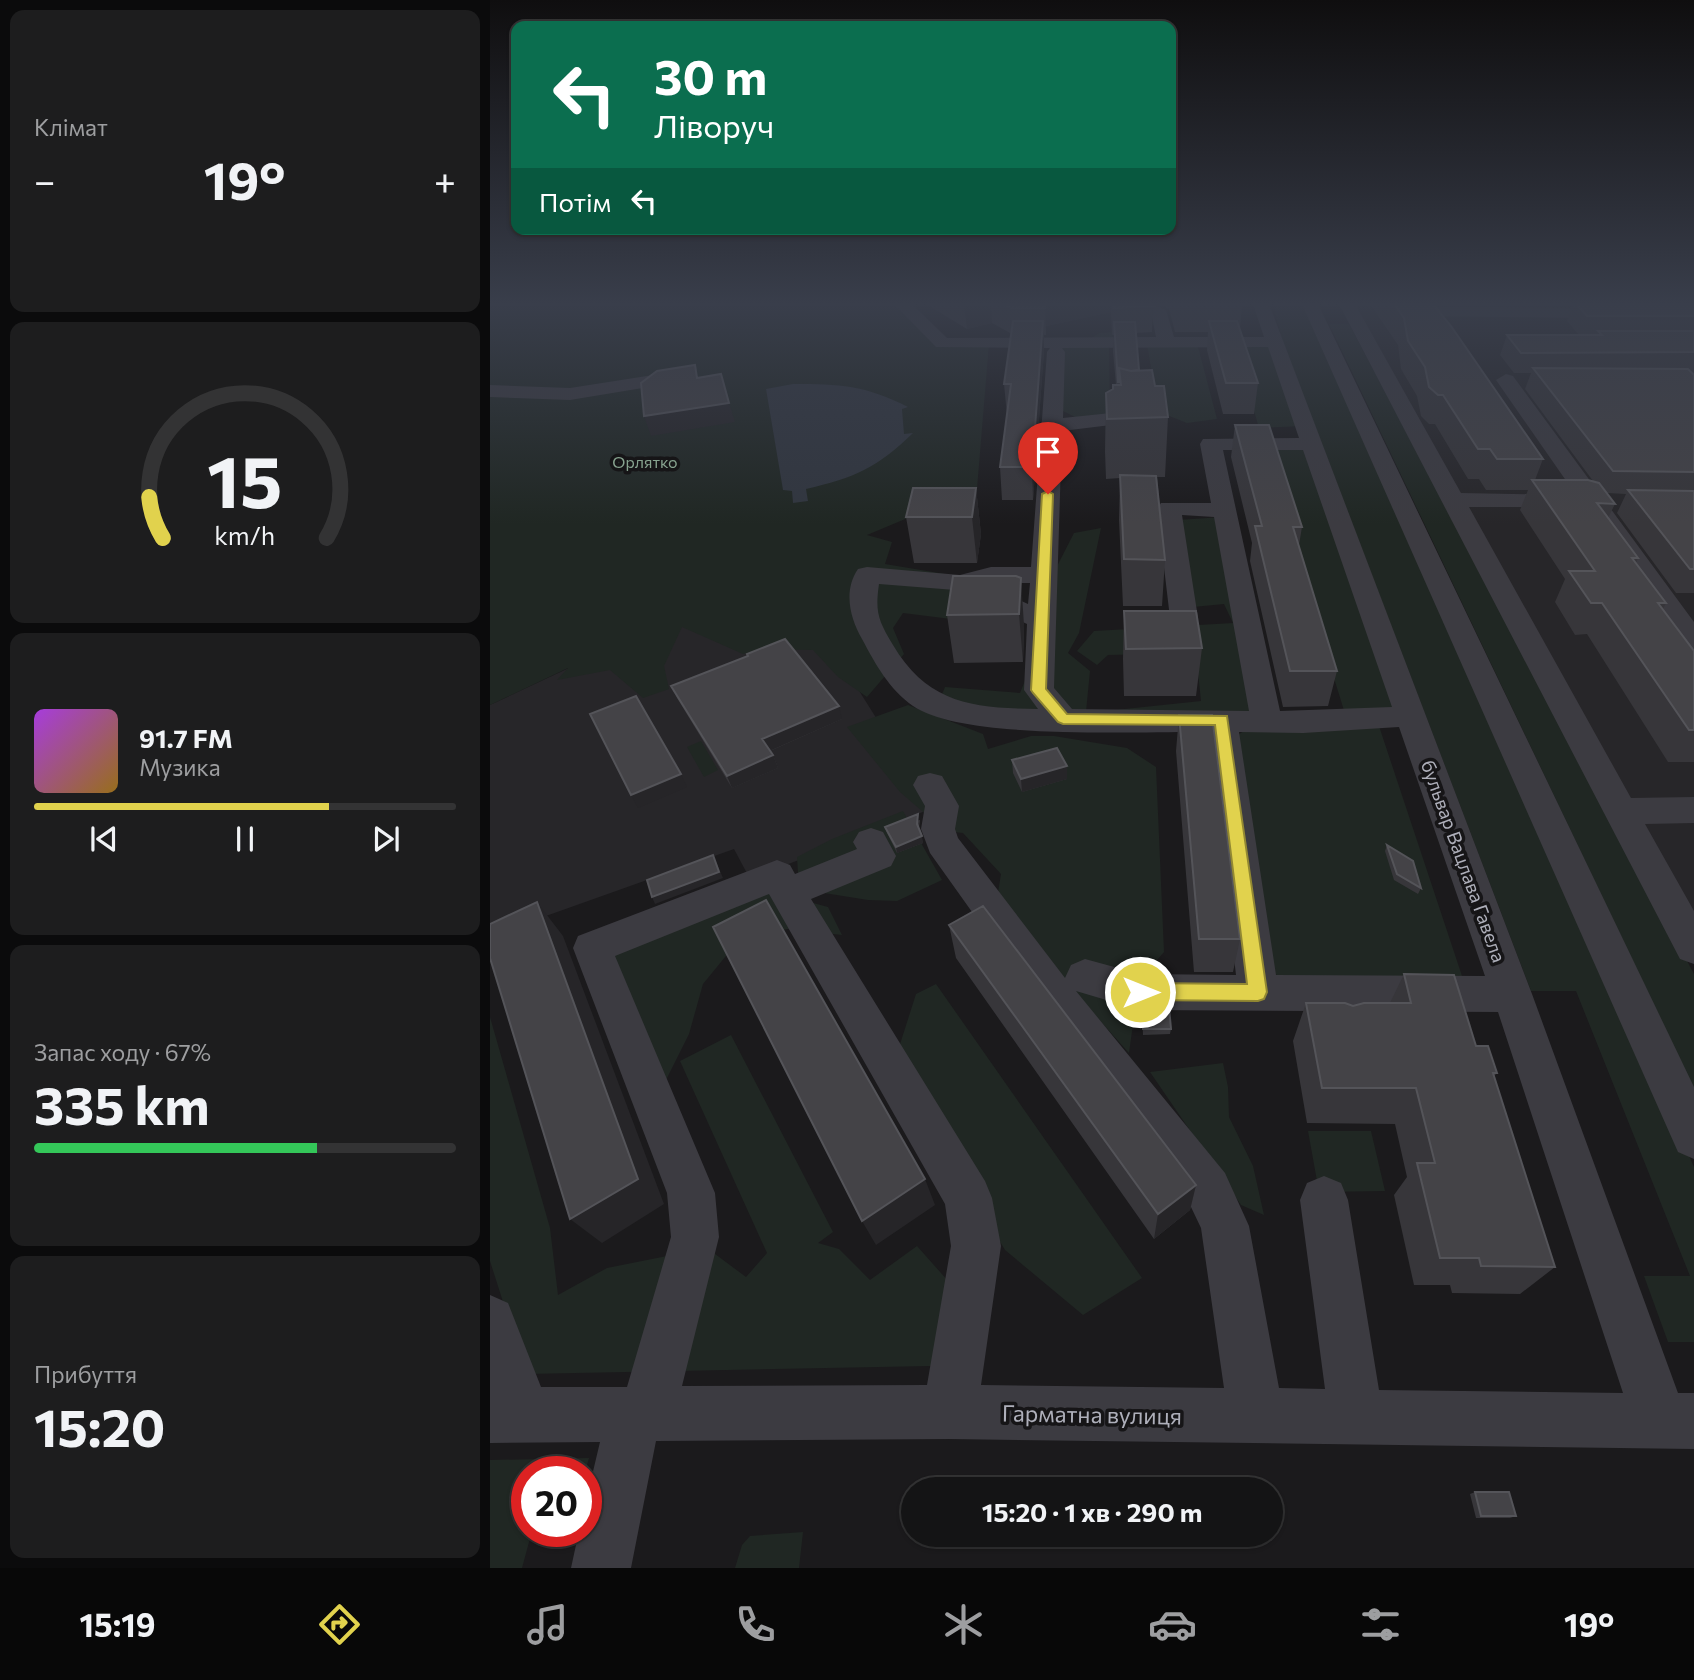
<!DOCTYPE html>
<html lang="uk">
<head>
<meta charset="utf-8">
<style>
	body { margin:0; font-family:Commissioner,sans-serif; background:#1d1d1e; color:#f1f3f6; height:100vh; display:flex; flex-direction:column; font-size:26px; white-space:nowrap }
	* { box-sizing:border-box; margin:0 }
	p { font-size:23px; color:#9d9ea0 }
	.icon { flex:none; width:38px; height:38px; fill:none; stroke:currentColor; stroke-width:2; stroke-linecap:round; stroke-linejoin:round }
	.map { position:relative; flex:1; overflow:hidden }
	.side { display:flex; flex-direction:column; gap:10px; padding:10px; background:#0b0b0c; width:490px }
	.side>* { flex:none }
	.hud { position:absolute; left:21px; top:21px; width:665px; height:214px; border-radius:14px; box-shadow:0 2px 5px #0004,0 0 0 2px #333334; background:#0b6e4f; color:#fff; overflow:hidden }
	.speed { position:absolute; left:21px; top:1456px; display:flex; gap:14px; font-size:35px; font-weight:700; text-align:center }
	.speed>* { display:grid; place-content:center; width:91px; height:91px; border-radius:50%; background:#141415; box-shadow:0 2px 5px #0004,0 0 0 2px #333334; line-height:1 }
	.speed .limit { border:10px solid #d22; background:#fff; color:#111 }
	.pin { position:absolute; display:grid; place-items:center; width:60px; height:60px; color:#fff; margin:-72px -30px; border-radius:50% 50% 50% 0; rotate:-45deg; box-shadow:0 0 7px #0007 }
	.pin .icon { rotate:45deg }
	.me { position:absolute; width:77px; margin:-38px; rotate:90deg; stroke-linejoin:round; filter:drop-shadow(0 0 5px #0008) }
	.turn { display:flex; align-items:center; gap:24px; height:147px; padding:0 28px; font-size:32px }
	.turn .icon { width:91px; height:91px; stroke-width:2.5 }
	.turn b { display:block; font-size:49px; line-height:60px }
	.then { display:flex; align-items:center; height:66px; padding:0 28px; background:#0003; gap:14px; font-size:26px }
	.big { font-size:52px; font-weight:700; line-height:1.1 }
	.side .tile { flex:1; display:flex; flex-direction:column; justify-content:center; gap:10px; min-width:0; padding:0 24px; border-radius:14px; background:#1d1d1e }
	.side .dial { align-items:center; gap:0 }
	.dial svg { height:182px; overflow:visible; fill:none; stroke:#333334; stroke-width:7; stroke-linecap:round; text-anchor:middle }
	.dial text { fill:#f1f3f6; stroke:none }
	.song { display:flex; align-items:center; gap:21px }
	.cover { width:84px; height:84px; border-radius:10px; background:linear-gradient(135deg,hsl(280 70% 55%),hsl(40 70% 35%)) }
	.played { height:7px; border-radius:4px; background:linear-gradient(90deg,#e1d24d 70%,#333334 70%) }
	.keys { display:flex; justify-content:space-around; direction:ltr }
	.heat { display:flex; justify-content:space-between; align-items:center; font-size:38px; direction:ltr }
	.charge { height:10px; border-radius:5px; background:linear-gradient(90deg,#34c759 67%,#333334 0) }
	.trip { position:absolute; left:411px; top:1477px; width:382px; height:70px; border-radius:35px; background:#141415; box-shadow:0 2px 5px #0004,0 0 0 2px #333334; font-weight:700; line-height:70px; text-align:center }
	.tabs { display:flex; height:112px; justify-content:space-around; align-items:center; background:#080808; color:#9d9ea0 }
	.tabs .icon { width:49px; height:49px }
	.tabs .active { color:#e1d24d }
	.tabs b { font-size:32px; color:#f1f3f6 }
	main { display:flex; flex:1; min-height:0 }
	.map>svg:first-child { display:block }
	.built { fill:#272629 }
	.green { fill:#202723 }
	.water { fill:#31363f }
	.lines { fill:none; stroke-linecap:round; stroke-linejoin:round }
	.minor { fill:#3c3b41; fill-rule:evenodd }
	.wall { fill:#37363a }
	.shaded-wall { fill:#262528 }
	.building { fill:#444347; stroke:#545459; stroke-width:2 }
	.route { fill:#e1d24d; stroke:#928832; stroke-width:2 }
	.labels { text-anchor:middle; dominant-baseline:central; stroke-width:7; stroke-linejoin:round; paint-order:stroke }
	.far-park-label { font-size:16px; fill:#87a38f; stroke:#161517 }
	.street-label { font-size:19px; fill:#aeafba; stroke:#161517 }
	.near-street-label { font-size:23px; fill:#aeafba; stroke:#161517 }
</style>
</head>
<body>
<main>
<section class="side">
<div class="tile"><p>Клімат</p>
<div class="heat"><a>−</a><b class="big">19°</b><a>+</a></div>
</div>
<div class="tile dial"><svg viewBox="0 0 100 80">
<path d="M14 69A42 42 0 1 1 86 69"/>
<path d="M14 69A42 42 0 0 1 8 51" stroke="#e1d24d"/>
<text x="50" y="56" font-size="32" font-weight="700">15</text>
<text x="50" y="72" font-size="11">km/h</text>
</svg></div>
<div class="tile">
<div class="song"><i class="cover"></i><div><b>91.7 FM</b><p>Музика</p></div></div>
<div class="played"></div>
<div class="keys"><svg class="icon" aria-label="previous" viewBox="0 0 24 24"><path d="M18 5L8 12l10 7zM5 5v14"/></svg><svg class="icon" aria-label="pause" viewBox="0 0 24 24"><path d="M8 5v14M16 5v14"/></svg><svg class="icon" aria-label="next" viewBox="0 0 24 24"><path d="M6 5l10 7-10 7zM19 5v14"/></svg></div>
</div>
<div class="tile"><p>Запас ходу · 67%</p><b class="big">335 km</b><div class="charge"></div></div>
<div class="tile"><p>Прибуття</p><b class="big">15:20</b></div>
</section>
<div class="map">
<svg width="1204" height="1568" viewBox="0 0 1204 1568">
	<rect width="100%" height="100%" fill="#1b1a1c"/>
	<path class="built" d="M 862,304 L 1204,304 L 1204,916 Z
		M 250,588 L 308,594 L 443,808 L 260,879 L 244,849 L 0,936 L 0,705 Z"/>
	<path class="green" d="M 0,304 L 407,304 L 450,343 L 499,344 L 487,489 L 377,535 L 402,542 L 395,564 L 491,580 L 469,620 L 413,613 L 403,628 L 414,654 L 377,697 L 348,677 L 323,650 L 276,649 L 253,654 L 192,627 L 174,666 L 179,689 L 153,698 L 120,670 L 67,680 L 78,668 L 0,705 Z
		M 783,304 L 814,304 L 846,363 L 1204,1167 L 1204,1342 L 1178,1342 L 1154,1276 L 1200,1276 L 1086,991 L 1041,991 L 792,340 Z
		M 839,324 L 859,324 L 1204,974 L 1204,1089 Z
		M 629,332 L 619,346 L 620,416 L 589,419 L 569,409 L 571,344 L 595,343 L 609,333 Z
		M 707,343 L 727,419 L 697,423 L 669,412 L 657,345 Z
		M 780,344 L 813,426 L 769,428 L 745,346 Z
		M 814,447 L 909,716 L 856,717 L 774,451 Z
		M 732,517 L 786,718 L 606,712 L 711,701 L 706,653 L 618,655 L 607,665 L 587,651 L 604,631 L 743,623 L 734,604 L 703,607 L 688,520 Z
		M 611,528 L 589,633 L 578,653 L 600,671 L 595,722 L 448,704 L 455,687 L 530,693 L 540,668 L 537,625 L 584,533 Z
		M 418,705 L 493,734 L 498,749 L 541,736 L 564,736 L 637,748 L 666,767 L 674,952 L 649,981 L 639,1053 L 506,905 L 511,874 L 473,833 L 455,831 L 410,792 L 357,727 Z
		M 888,723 L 975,985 L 796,983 L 781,970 L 746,736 L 759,728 Z
		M 211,741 L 228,770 L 214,777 L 197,747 Z
		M 413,811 L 452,880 L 407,901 L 378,900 L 309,889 L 307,857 L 342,839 Z
		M 275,890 L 338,907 L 352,935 L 297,929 L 268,937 L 240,951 L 213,984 L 199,1034 L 171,1090 L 118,966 L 124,946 Z
		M 446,984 L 652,1278 L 593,1315 L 515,1250 L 404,1063 L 426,994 Z
		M 0,1017 L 60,1228 L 68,1295 L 117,1268 L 217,1248 L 256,1277 L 277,1253 L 190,1061 L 241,1035 L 343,1232 L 328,1243 L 349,1249 L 380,1280 L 427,1246 L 498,1326 L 492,1365 L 36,1374 L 0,1261 Z
		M 733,1063 L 738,1087 L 739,1117 L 763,1166 L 774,1215 L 751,1205 L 660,1072 Z
		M 818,1131 L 881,1131 L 895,1191 L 829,1192 Z
		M 99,1458 L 95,1472 L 37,1472 L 37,1531 L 42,1531 L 32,1568 L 0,1568 L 0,1460 Z
		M 313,1532 L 309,1568 L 245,1568 L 252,1545 L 260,1536 Z"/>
	<path class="water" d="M 303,384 C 350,384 375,385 418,407 L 412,409 L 414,434 L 423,433 C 387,468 364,478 316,489 L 318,501 L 303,503 L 302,491 L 293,490 L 276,389 Z"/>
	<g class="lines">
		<path class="minor" d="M 404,304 L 422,304 L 457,338 L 666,337 L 662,317 L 642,304 L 663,304 L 676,310 L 684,337 L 774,337 L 763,304 L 779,304 L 1042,994 L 1188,1393 L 1204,1393 L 1204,1449 L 460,1439 L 166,1441 L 141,1568 L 81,1568 L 89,1531 L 96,1531 L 96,1501 L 110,1442 L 0,1443 L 0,1295 L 18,1303 L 51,1387 L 137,1387 L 181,1237 L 177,1193 L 83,948 L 88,936 L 274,865 L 287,860 L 300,865 L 305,874 L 367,849 L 363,842 L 369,832 L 381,828 L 393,832 L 406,856 L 401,866 L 321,899 L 495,1181 L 502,1198 L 511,1246 L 491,1385 L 734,1388 L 711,1228 L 701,1207 L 549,1006 L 440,853 L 431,829 L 435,806 L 423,785 L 428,776 L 440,773 L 452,776 L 469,806 L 465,829 L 468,838 L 575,978 L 581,965 L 595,959 L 650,974 L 746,975 L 718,732 C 651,731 474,741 423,706 C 399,689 386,665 372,639 C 360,618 353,591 368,569 L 377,567 L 470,575 L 501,567 L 541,567 L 557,352 L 560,348 L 446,347 ZM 778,347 L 809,438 L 713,439 L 710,444 L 721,503 L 671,503 L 667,508 L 680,618 L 684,624 L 694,626 L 704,624 L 708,618 L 692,515 L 724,517 L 759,711 L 582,709 L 564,688 L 572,431 L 621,425 L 628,423 L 631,419 L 628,415 L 621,413 L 573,418 L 575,352 L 572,348 ZM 733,450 L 813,450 L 902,707 L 790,711 ZM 501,583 L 540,583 L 538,604 L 495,584 ZM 389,584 L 465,590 L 537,624 L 534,690 L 548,709 C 483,708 438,704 403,645 C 388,620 385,612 389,584 ZM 909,727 L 995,976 L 786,975 L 749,732 L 813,733 ZM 279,894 L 455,1204 L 461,1246 L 437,1385 L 192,1386 L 229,1237 L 225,1193 L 125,956 ZM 586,991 L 650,1010 L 1008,1012 L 1133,1393 L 889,1390 L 858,1200 L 851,1183 L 834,1176 L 817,1183 L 810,1200 L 835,1389 L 789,1388 L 759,1226 L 735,1173 Z
			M 812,304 L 828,304 L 1204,1087 L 1204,1159 L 1188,1152 Z
			M 849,304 L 865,304 L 971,493 L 1086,495 L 1006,380 L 1016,374 L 1023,376 L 1204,622 L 1204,651 L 1194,648 L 1091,501 L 1088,505 L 1080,507 L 979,507 L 1141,798 L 1204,797 L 1204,823 L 1155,824 L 1204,911 L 1204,964 L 1190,959 Z
			M 921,307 L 1204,309 L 1204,319 L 915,316 L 913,312 Z
			M 176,373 L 186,379 L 183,383 L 80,400 L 0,397 L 0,385 L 80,388 Z"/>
	</g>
	<path class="wall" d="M 436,304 L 663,304 L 662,332 L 645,333 L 649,370 L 665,386 L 678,417 L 675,477 L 667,477 L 675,560 L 672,606 L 633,606 L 629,520 L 630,478 L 616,479 L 615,451 L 616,393 L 623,390 L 626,385 L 623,351 L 624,335 L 622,335 L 621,312 L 556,326 L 556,335 L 554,335 L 554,351 L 543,500 L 512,500 L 510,467 L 517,415 L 514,384 L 522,334 L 502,323 L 477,329 Z
		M 669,304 L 752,304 L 750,329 L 768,383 L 764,414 L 733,414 L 717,350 L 718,332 L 685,332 L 679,309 Z
		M 880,304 L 943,304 L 1053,459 L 1045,480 L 1103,481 L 1035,389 L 1041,373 L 1024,373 L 1010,355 L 1017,335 L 1089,335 L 1077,321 L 1082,306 L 1056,305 L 1055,304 L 1204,305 L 1204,593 L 1186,593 L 1127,513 L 1136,494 L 1117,493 L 1125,504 L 1118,518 L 1148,558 L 1146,563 L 1176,603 L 1173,609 L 1204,651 L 1204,762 L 1178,762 L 1097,634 L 1085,635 L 1065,602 L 1075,579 L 1030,510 L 1038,490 L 996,490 L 989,479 L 978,479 L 945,424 L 939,424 L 931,416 L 927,396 L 911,369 L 908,345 Z
		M 745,425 L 812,527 L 809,545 L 847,671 L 838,706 L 793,707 L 760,561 L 762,543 L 741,457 Z
		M 486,488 L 491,534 L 487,563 L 424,563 L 416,517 Z
		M 526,576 L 534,626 L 533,662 L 464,663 L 457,615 Z
		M 634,611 L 712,648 L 706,696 L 634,696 L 633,659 Z
		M 257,654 L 352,719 L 280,751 L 283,755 L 288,768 L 242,788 L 187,698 L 181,686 L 257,656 Z
		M 689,715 L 750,939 L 743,972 L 704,972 L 686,751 Z
		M 522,760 L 577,779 L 532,792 L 523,773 Z
		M 430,820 L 429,828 L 433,843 L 407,853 L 397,833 L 395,827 Z
		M 897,845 L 931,888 L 928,894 L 904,880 L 895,851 Z
		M 459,925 L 706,1185 L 700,1210 L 664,1239 L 466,958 Z
		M 914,974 L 986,1046 L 1007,1073 L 1004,1076 L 1065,1267 L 1030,1294 L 962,1293 L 960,1285 L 924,1285 L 904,1195 L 917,1177 L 905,1124 L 817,1123 L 803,1041 L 816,1003 L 863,1006 L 900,1003 Z
		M 652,1007 L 681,1029 L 680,1034 L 653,1035 Z
		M 985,1492 L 1026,1516 L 1020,1518 L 986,1518 L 980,1494 Z"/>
	<path class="shaded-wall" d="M 474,304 L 501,304 L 502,323 L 477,329 Z
		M 555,304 L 621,304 L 621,312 L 556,326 L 556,335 Z
		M 553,321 L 554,351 L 543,500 L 542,467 Z
		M 239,403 L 245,422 L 161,436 L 154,416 Z
		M 486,488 L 491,534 L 487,563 L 482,517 Z
		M 531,578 L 534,626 L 533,662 L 529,614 Z
		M 349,706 L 352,719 L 277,752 L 272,739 Z
		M 283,755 L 288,768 L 242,788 L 237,776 Z
		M 577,766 L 577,779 L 532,792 L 531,779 Z
		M 191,774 L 197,787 L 148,808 L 141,795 Z
		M 432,836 L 433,843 L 407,853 L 406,847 Z
		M 223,855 L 233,878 L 165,904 L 162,897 Z
		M 47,902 L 73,936 L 174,1204 L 112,1243 L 80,1219 Z
		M 435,1179 L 445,1205 L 386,1245 L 372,1221 Z
		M 706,1185 L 700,1210 L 664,1239 L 668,1214 Z"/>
	<path class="building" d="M 514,304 L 555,304 L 555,308 L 521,308 Z
		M 623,304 L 663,304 L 664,306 L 623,308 Z
		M 687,304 L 752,304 L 753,305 L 687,305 Z
		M 904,304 L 943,304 L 961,326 L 1053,459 L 1007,459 L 1000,449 L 988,449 L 953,395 L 948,395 L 939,387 L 935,367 L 918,341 L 914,318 Z
		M 1086,304 L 1122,304 L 1123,305 L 1204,305 L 1204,316 L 1097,316 Z
		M 523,321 L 553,321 L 542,467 L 510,467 L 521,384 L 514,384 Z
		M 719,321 L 747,321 L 768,383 L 736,383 Z
		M 624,322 L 645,322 L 649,370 L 641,371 L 629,368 L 629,382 L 628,382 Z
		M 1108,331 L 1204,331 L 1204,352 L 1031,353 L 1017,335 L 1112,335 Z
		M 205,365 L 207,378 L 231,374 L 239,403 L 154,416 L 151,383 L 167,371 Z
		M 629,368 L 641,371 L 662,370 L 665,386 L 674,386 L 678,417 L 617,419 L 616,393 L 623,389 L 623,385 L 631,385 Z
		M 1043,368 L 1198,369 L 1204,375 L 1204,472 L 1123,471 Z
		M 745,425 L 779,425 L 812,527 L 803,527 L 847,671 L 800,671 L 765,526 L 772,526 Z
		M 630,475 L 666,476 L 675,560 L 634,559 Z
		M 1042,480 L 1098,480 L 1109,483 L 1125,504 L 1107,503 L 1148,558 L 1142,558 L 1176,603 L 1168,603 L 1204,651 L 1204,730 L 1199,730 L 1112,603 L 1101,603 L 1079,571 L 1105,571 Z
		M 423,488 L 486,488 L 482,517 L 416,517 Z
		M 1138,490 L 1204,491 L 1204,569 L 1200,569 Z
		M 463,576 L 526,576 L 531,578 L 529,614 L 457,615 Z
		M 634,611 L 706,611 L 712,648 L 636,649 Z
		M 295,639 L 349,706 L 272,739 L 283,755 L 237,776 L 181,686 L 258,656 L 257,654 Z
		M 146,696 L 191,774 L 141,795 L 100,714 Z
		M 689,715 L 722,715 L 750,939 L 709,939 Z
		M 567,748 L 577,766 L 531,779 L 522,760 Z
		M 428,814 L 427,824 L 432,836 L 406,847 L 395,827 Z
		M 897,845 L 923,861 L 931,888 L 907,874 Z
		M 223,855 L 229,872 L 162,897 L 157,880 Z
		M 276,900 L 435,1179 L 372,1221 L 223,927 Z
		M 47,902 L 148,1179 L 80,1219 L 0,958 L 0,924 Z
		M 493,906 L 706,1185 L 668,1214 L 459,925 Z
		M 914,974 L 964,975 L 986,1046 L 998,1046 L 1007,1073 L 1003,1073 L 1065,1267 L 991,1266 L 989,1258 L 950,1258 L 927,1163 L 945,1163 L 926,1088 L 832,1088 L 816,1003 L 855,1003 L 863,1006 L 874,1003 L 921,1003 Z
		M 652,1007 L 679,1007 L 681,1029 L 653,1029 Z
		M 985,1492 L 1019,1492 L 1026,1516 L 991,1516 Z"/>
	<linearGradient id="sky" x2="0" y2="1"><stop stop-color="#0f0e0f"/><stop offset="0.58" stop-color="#393e4b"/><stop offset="1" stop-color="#393e4b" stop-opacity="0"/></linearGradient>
	<rect width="1204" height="524" fill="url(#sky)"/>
	<path class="route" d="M 558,491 L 563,494 L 556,689 L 577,714 L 737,716 L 777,992 L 774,999 L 768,1001 L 650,1000 L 643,998 L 640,992 L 643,985 L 650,983 L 757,984 L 725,725 L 573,724 L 568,722 L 543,693 L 541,690 L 552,494 Z"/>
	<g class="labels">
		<g class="far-park-label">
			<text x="155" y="461">Орлятко</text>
		</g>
		<g class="street-label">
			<text transform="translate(974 861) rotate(70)">бульвар Вацлава Гавела</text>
		</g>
		<g class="near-street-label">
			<text transform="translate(602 1414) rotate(1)">Гарматна вулиця</text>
		</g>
	</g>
</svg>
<div class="speed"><div class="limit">20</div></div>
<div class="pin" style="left:558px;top:494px;background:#d93025"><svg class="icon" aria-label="arrive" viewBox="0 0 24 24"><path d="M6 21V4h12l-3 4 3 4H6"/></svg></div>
<svg class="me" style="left:650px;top:992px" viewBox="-20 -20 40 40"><circle r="17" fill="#e1d24d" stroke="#fff" stroke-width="3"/><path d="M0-11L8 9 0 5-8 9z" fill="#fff"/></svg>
<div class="trip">15:20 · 1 хв · 290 m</div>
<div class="hud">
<div class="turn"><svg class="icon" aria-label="left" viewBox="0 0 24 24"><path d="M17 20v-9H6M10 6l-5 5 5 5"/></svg><div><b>30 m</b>Ліворуч</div></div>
<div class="then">Потім<svg class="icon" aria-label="left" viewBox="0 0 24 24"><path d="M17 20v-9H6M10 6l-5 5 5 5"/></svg></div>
</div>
</div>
</main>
<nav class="tabs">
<b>15:19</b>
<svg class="icon active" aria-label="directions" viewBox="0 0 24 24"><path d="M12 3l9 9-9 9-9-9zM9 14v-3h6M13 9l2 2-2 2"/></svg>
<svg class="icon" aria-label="music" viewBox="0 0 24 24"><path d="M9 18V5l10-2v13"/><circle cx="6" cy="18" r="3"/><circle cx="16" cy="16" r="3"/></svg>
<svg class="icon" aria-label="phone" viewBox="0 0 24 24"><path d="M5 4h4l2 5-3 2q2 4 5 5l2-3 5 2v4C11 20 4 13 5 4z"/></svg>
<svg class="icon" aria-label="climate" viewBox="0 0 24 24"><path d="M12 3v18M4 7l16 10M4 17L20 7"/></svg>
<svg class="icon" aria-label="car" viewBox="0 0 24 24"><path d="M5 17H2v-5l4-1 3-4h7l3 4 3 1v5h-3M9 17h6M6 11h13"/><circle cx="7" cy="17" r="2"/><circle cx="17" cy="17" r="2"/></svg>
<svg class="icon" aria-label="filters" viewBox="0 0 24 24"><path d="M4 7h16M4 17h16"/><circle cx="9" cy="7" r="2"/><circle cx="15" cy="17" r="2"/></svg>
<b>19°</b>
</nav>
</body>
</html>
